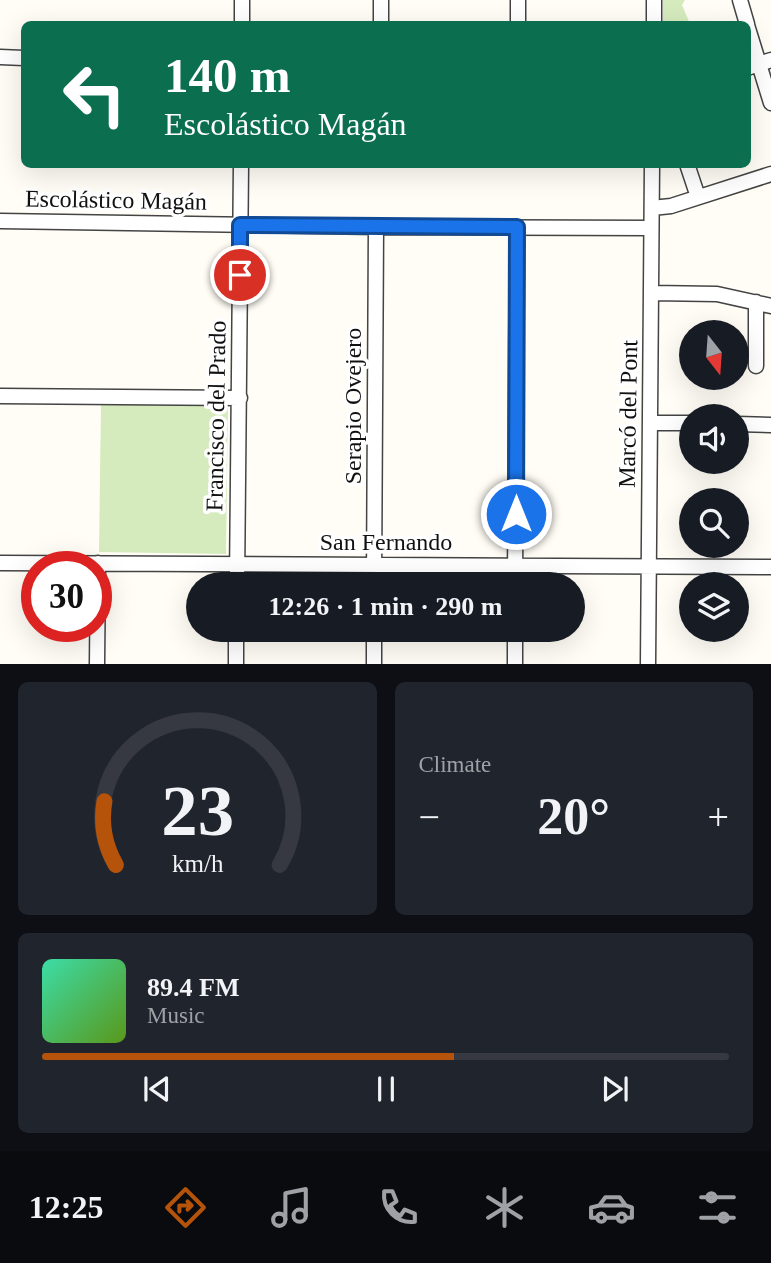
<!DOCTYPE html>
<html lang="en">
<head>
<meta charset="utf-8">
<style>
	body { margin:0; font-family:"Times New Roman",serif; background:#20242c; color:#f1f3f6; height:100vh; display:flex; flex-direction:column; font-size:26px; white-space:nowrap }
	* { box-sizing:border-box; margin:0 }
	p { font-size:23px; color:#9ea1a6 }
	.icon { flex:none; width:38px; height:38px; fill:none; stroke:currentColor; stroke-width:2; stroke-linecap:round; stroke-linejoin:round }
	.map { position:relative; height:664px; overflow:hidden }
	.side { display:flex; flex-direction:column; gap:18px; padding:18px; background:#0d0f14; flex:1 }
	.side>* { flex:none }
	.banner { position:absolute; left:21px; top:21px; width:730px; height:147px; border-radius:10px; box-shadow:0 7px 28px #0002; background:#0b6e4f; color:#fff; overflow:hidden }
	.needle { width:46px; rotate:163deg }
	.buttons { position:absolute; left:679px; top:320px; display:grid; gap:14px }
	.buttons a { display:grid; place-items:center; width:70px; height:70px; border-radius:50%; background:#171b24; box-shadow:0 7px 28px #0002; font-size:35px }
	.speed { position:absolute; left:21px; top:551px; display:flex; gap:14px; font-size:35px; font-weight:700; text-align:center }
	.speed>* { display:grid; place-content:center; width:91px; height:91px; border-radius:50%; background:#171b24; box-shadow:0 7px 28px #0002; line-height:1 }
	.speed .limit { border:10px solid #d22; background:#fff; color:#111 }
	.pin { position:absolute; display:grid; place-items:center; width:60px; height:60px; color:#fff; margin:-30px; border:4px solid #fff; border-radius:50%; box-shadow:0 2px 7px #0007 }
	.me { position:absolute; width:77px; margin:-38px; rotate:0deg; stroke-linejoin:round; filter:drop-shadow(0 0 5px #0008) }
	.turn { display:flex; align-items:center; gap:24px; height:147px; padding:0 28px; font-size:32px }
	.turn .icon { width:91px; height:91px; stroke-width:2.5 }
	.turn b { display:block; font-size:49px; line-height:60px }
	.big { font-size:52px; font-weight:800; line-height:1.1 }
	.side .card { flex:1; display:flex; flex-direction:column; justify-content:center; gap:10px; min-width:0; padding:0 24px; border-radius:10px; background:#20242c }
	.side .dial { align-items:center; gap:0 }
	.dial svg { height:182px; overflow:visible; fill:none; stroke:#363941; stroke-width:7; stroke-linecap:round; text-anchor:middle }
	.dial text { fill:#f1f3f6; stroke:none }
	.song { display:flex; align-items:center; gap:21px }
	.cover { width:84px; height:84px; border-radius:10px; background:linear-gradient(135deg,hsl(160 70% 55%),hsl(90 70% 35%)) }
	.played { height:7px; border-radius:4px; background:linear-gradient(90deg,#b45309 60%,#363941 60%) }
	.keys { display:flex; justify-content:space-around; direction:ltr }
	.heat { display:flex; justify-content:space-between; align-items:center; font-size:38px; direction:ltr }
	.side .tiles { flex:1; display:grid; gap:18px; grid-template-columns:1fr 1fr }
	.card:last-child { grid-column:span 2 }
	.trip { position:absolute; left:186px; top:572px; width:399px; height:70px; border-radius:35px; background:#171b24; box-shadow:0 7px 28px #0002; font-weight:800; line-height:70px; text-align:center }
	.tabs { display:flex; height:112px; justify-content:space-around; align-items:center; background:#090b0e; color:#9ea1a6 }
	.tabs .icon { width:49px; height:49px }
	.tabs .on { color:#b45309 }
	.tabs b { font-size:32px; color:#f1f3f6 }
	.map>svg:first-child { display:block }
	.green { fill:#d5ebbd }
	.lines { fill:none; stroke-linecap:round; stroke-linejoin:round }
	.street-casing { stroke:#444; stroke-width:17 }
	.street { stroke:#fff; stroke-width:14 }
	.route-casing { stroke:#114b97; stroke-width:18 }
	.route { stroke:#1a73e8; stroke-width:12 }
	.labels { text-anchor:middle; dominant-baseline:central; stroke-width:7; stroke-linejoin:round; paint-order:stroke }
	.street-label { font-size:24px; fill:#111; stroke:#fff }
</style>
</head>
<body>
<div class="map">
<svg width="771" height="665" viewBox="0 0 771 665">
	<rect width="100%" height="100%" fill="#fffdf5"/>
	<path class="green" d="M 663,0 L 685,0 L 682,5 L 690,24 L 663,24 Z
		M 101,404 L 228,405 L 226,554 L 99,552 Z"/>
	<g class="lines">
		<defs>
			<path id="street" d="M 740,0 L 747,24
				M 242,24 L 242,0
				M 381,24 L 381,0
				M 518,24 L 518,0
				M 654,24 L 654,0
				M 747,25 L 771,103
				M 0,57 L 24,58
				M 747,68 L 771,60
				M 687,164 L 698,197
				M 652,208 L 671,206 L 771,174
				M 0,221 L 376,227 L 651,228
				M 652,293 L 717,294 L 771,306
				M 756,302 L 756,366
				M 0,396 L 240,398
				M 650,423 L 691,423
				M 737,424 L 771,425
				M 0,563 L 771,567
				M 237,584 L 241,164
				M 374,584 L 376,227
				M 515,584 L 517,227
				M 97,665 L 98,563
				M 236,665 L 236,630
				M 374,665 L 374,630
				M 515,665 L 515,630
				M 648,665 L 652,164"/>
		</defs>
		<use href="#street" class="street-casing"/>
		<use href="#street" class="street"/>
	</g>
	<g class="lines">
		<defs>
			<path id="route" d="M 240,275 L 240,225 L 517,227 L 516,514"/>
		</defs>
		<use href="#route" class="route-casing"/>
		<use href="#route" class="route"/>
	</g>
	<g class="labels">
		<g class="street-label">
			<text transform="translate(116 200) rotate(1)">Escolástico Magán</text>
			<text transform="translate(353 406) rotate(-90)">Serapio Ovejero</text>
			<text transform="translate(628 414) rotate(-89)">Marcó del Pont</text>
			<text transform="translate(216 416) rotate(-89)">Francisco del Prado</text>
			<text x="386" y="542">San Fernando</text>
		</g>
	</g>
</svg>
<div class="buttons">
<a><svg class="needle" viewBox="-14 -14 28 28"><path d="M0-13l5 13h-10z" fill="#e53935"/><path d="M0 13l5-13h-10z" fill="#9ea1a6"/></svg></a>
<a><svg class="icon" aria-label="sound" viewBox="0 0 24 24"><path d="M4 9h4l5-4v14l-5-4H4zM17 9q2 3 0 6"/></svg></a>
<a><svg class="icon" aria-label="search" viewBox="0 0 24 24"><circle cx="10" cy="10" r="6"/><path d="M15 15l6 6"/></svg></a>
<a><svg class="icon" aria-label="layers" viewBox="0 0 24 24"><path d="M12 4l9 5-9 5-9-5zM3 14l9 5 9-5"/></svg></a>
</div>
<div class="speed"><div class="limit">30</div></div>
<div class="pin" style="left:240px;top:275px;background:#d93025"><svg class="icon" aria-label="arrive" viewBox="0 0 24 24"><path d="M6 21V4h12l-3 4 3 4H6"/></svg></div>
<svg class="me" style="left:516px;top:514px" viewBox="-20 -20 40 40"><circle r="17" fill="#1a73e8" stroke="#fff" stroke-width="3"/><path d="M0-11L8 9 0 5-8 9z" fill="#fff"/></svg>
<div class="trip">12:26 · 1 min · 290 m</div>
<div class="banner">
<div class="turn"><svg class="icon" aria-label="left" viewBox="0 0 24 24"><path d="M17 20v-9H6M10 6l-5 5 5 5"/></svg><div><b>140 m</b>Escolástico Magán</div></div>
</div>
</div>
<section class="side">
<div class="tiles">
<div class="card dial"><svg viewBox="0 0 100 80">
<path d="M14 69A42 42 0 1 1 86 69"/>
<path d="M14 69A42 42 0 0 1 9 41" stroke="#b45309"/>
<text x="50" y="56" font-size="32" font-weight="700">23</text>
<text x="50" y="72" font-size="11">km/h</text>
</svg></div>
<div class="card"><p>Climate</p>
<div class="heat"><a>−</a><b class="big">20°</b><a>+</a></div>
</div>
<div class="card">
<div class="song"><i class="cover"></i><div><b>89.4 FM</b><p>Music</p></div></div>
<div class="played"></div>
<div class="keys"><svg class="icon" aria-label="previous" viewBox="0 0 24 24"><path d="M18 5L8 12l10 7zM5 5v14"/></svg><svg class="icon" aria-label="pause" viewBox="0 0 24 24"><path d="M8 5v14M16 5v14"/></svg><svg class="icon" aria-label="next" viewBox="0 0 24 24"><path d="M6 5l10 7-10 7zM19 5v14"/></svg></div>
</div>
</div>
</section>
<nav class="tabs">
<b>12:25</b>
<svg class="icon on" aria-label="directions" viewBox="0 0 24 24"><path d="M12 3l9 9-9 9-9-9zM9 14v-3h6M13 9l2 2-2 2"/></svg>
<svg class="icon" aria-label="music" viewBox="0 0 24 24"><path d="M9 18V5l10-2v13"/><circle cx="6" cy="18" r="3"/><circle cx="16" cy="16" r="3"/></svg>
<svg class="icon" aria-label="phone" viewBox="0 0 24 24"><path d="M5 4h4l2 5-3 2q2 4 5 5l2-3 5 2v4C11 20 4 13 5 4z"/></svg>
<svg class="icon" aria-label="climate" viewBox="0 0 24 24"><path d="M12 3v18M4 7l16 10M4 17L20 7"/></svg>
<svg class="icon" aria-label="car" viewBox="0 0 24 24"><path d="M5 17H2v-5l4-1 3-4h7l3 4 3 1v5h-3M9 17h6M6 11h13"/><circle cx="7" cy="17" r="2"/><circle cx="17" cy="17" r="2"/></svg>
<svg class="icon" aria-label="filters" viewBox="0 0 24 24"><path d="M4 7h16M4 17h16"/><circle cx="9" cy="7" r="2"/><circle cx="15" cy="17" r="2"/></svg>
</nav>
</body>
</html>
